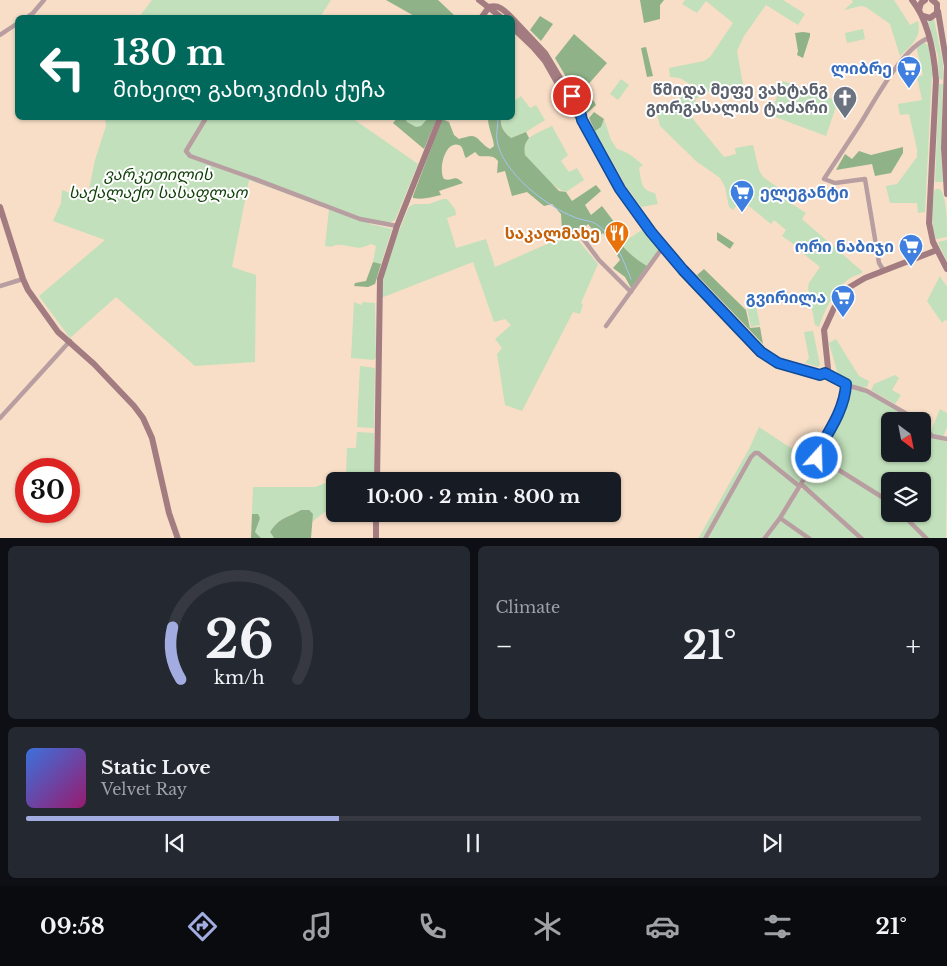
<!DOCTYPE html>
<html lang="en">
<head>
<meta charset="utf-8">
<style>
	body { margin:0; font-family:"Libre Baskerville","Noto Sans Georgian",serif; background:#242831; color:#f1f3f6; height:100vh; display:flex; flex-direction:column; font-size:19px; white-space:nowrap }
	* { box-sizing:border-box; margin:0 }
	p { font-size:16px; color:#9ea1a6 }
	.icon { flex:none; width:28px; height:28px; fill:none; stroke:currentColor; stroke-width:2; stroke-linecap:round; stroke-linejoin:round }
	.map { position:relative; height:538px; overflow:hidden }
	.sheet { display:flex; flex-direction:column; gap:8px; padding:8px; background:#0d0f14; flex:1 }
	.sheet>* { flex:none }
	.guide { position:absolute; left:15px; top:15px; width:500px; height:105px; border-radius:8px; box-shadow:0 1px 4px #0004; background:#00695c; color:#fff; overflow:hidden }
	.needle { width:32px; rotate:148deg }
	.tools { position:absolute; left:881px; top:412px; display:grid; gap:10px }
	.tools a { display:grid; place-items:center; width:50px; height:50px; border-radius:8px; background:#171b24; box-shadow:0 1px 4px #0004; font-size:25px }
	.speed { position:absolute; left:15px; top:458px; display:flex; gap:10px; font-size:25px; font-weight:700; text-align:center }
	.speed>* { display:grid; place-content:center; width:65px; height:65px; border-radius:50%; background:#171b24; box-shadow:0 1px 4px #0004; line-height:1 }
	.speed .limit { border:8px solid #d22; background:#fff; color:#111 }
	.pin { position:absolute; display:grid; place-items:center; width:42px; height:42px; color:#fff; margin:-21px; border:2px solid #fff; border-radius:50%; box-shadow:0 1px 5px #0007 }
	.me { position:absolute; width:55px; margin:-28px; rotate:20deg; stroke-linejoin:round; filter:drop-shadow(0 0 4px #0008) }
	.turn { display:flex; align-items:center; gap:18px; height:105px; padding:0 15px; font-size:22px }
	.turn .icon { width:65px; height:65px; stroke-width:2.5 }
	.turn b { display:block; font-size:35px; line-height:42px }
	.big { font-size:38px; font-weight:800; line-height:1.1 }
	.sheet .card { flex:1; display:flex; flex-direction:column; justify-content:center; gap:8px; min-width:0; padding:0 18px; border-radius:8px; background:#242831 }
	.sheet .dial { align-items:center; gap:0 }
	.dial svg { height:130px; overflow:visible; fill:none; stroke:#363941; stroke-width:7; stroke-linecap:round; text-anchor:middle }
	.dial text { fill:#f1f3f6; stroke:none }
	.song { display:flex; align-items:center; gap:15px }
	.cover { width:60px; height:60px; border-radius:8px; background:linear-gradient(135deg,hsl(220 70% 55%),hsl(320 70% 35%)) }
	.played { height:5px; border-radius:2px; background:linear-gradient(90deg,#a2ace1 35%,#363941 35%) }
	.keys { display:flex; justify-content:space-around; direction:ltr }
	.heat { display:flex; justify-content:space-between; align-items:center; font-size:28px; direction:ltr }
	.sheet .tiles { flex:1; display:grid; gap:8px; grid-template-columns:1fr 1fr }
	.card:last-child { grid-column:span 2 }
	.trip { position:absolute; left:326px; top:472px; width:295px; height:50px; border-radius:8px; background:#171b24; box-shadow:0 1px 4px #0004; font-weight:800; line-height:50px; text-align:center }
	.dock { display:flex; height:80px; justify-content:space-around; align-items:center; background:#090b0e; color:#9ea1a6 }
	.dock .icon { width:35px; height:35px }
	.dock .current { color:#a2ace1 }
	.dock b { font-size:22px; color:#f1f3f6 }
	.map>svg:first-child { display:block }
	.green { fill:#c1e0bb; fill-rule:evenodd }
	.forest { fill:#8fb289 }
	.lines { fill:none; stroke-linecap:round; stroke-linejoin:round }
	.stream { stroke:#a6c5f0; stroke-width:1 }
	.street { stroke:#b89ea1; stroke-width:4.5 }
	.secondary { stroke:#a27c80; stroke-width:6 }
	.route-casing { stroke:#114b97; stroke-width:12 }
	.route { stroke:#1a73e8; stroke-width:9 }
	.labels { text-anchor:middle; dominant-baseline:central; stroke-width:4; stroke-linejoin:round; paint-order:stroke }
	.shop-label { font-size:16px; font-weight:bold; fill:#366cbe; stroke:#fff; text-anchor:end }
	.worship-label { font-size:16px; font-weight:bold; fill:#5b616d; stroke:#fff; text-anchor:end }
	.park-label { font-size:16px; font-style:italic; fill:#0e3f05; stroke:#fff }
	.food-label { font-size:16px; font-weight:bold; fill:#c56008; stroke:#fff; text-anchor:end }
</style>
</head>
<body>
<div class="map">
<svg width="947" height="539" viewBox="0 0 947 539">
	<rect width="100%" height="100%" fill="#f8dec7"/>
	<path class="green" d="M 152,0 L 331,0 L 320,17 L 139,17 Z
		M 685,0 L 783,0 L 805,14 L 798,25 L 766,5 L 744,36 L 737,51 L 743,85 L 706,92 L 697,98 L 691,112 L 693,119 L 724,157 L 736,154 L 735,148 L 753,145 L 759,170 L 763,177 L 787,194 L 784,199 L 806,213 L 802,219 L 863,272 C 860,274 855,276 852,277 C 836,286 825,309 819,327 L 815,325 L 808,288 L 809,283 L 820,267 L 801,252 L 802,250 L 782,236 L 786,230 L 774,220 L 771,224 L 744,202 L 739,202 L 733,210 L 729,207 L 725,187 L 720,178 L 696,161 L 660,126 L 657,114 L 661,102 L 675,104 L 691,85 L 680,78 L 670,77 L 669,68 L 704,61 L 710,57 L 733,23 L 706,1 L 697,13 L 682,4 Z
		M 852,0 L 894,0 L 910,25 L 918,21 C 922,37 912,45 900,56 L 890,24 L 866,7 L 861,6 L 844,10 L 853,2 Z
		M 934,19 L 943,63 L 943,79 L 941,80 L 939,78 L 938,56 L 928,21 Z
		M 863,29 L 865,39 L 847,43 L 845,33 Z
		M 923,43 L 927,44 L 929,48 L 932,72 L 925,212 L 918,213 L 917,203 L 890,203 L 886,186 L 897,184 L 917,157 L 917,149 L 909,114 L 900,115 L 898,104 L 922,100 L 917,77 L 923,75 L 916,46 Z
		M 621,79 L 629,85 L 618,100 L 610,94 Z
		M 783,81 L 838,101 L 826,136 L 770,115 Z
		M 939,84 L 943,84 L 941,152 L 943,182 L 935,182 Z
		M 521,96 L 530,108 L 536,105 L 545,120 L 526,132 L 511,138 C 504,132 501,128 501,118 L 512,118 L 513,102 Z
		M 105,118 L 352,118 L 418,164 L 395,220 L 389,223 L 371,220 L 370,224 L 392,229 L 381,264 L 373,262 L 376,246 L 371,244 C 357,251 355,246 341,245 C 334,244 335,248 325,246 L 329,209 L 249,180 L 232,267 L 256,275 L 255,362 L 195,366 L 116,297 L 70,338 L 39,296 L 105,240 L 53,221 L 61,203 L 62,190 L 87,199 L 95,160 L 106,126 Z
		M 405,118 L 428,118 L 421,126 L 415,128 L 407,122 Z
		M 604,119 L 611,140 L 617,149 C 628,152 635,158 643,165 L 639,168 C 642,182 640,190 655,193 L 658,204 L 641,207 L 626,186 L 595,131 L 601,127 Z
		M 552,126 L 568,155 L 561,161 L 569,172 L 577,168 L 584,180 L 566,192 C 556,190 530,165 525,155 C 524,152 524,146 525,143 C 529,135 544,130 552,126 Z
		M 936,189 L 940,189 C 947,196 947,226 947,237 L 936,239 C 930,225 933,206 934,191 Z
		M 443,199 L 447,199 L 455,209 L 456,215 L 447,218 L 456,248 L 486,239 L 495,267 L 572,233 L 598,264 L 581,303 L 583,304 L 580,314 L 573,312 L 522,411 L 505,405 L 497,354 L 502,348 L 495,339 L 511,325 L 505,319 L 494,322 L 473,262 L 381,298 C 382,266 397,236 409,207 L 414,204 L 429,204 Z
		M 618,227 L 627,240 L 643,229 L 659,249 L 647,266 C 634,258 621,248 615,233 Z
		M 947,240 L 947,262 L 938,242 Z
		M 940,276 L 947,287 L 947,321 L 945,320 L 942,323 L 927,301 Z
		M 354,302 L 361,305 L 363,302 L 375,303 L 376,357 L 374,360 L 351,358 Z
		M 756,306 L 760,325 L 751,327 L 747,308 Z
		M 813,331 L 820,365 L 818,367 L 805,363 L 809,358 L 804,332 Z
		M 836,339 L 859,376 L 869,381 L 867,387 C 858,389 848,382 839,378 L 829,343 Z
		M 360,366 L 375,368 L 374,428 L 357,427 Z
		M 895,375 L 899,378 L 892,390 L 901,395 L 895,404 L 871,390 L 874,384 Z
		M 852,388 L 866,392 L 918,421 L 890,421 L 890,454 L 922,454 L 923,427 L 929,436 L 947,442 L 946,539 L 864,538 L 805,486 C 805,473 819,465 819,451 L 847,389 ZM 890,481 L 922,481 L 922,514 L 890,514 Z
		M 940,409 L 947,413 L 947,427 L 943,437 L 930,433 Z
		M 759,427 L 809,460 L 811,456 L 815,458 L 779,516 L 762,538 L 698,539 L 749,449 Z
		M 357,432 L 374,433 L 374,481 L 335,481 L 335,504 L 312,522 L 313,514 L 301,510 C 286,519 281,516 270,532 L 274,538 L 261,538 L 255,532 L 258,514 L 252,514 L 253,487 L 315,487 L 346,475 L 347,448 L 356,448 Z
		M 804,488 L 860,539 L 767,539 L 800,490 Z"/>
	<path class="forest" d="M 386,0 L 438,0 L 454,15 L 452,17 L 416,17 Z
		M 664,0 L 660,5 L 660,19 L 644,23 L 640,0 Z
		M 540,16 L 553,24 L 541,41 L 530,30 Z
		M 803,32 L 810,33 L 810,36 L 803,58 L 797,55 L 798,51 L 795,33 Z
		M 574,34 L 607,63 L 586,87 L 596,105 L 587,113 L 555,58 Z
		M 646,47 L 653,76 L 647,77 L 641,48 Z
		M 594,112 L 604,119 L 601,127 L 595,131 L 589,118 Z
		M 397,118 L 405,118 L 407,122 L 416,127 L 421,126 L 428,118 L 437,118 L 424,149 L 393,123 Z
		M 488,118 L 501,118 C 500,127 504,132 511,138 L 526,132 L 529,138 C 524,144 524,148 525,155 L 559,191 L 566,192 L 572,201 L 596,185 L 601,191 L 585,205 L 591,215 L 602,206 L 618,227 L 615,233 C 621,248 634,258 647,266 L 631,288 L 625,277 L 613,268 L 620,260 L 603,233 L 598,237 L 588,224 L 583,229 L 576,228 L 572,233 L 565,236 L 562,231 L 561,214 L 552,204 L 544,206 L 527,192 L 512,196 L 505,171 L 497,173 L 498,161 C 493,154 487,157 479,156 L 475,152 L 466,158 C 463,154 464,147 459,145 C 445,140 438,170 444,179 C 453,182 454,173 463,183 L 439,191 L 441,195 C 431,197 424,200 413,198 L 413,196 L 442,119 L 449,122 L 454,135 L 459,139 C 463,138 468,136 472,136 C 478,136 483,146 490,149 L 494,146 C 493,136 488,128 488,118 Z
		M 903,147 L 903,153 L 891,173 L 875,176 L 872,164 L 836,170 L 845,154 L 852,159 L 859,151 L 871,155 Z
		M 717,232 L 734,243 L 730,249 L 717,240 Z
		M 373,262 L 381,264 L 375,284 L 368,287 L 354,286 L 355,283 L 366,281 Z
		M 704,269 L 746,310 L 750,328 L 760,327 L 763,344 L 697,275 Z
		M 301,510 L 309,510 L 313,514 L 311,538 L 274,538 L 270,532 C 281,516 286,519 301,510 Z
		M 252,514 L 258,514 L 260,518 L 255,532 L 261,538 L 251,538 Z"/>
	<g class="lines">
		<path class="stream" d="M 498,118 C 498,125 496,134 497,141 C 503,173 546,206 574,217 C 583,221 592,220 599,226 C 616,239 623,260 631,279"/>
		<path class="street" d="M 26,18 L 33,13 L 44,0
			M 0,35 L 18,23
			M 206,118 L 186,151 L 190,156 L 252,178 L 360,219 L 397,226
			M 578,232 L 599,260 L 631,292
			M 884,271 L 879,263 L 865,179 L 835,183 L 824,179 C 837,159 850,140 862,121 C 876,98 904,46 929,38
			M 0,286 L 23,279
			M 606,326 L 663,247
			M 825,373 L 850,386 L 867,391 L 919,421
			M 0,418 L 70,341
			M 922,425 L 932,436 L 947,439
			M 818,457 L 890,502
			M 801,484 L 862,539
			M 902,514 L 927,539
			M 780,518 L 810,539
			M 705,539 L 751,457 L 755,453 L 758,453 L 799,486
			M 764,539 L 780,518 L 817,458 L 816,454 C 828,433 845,409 846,384"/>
		<path class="secondary" d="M 479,0 L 502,18
			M 912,0 C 929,21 934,53 936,80 L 929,223 L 933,242 L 947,269
			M 489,7 C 499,4 505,11 512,18
			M 919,10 L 921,3 L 925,0
			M 938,11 L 947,66 L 944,148 L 947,194
			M 923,16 L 930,18 L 937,13 L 937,4 L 932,0
			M 481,18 L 489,7
			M 512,18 L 545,53 L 580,111 L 582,120 C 603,159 625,198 652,233 C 672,260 695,284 718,307 C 735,325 752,347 773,360 C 782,366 794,369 805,372 C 814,374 823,378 828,368 L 824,330 L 834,308 L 848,288 L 865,278 L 937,250
			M 512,27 L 533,47 L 545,61 L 575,114 L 581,119
			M 0,207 L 23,279 L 28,290 L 58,332 L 94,364 L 134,406 L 143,418 L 152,438 L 169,513 L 178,539
			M 377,481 L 380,279 L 397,226 L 440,118
			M 376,539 L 376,514"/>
	</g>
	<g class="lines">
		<defs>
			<path id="route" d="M 572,96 L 580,111 L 582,120 L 620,189 L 651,232 L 683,270 L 740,330 L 761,352 L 778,363 L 820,375 L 825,373 L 846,384 C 845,409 828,433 816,454 L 817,458"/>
		</defs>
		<use href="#route" class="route-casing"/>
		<use href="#route" class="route"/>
	</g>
	<defs>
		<symbol id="supermarket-pin" viewBox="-11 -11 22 30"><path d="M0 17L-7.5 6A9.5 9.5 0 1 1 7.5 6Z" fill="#3f7fe0" stroke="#fff"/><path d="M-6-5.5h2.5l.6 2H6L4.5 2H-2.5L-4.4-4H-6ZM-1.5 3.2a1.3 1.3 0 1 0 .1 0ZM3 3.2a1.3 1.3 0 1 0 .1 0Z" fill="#fff"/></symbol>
		<symbol id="church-pin" viewBox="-11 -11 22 30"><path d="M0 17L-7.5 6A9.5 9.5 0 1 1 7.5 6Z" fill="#6b7280" stroke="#fff"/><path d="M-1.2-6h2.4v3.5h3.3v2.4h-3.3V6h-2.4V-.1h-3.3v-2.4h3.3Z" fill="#fff"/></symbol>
		<symbol id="restaurant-pin" viewBox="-11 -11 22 30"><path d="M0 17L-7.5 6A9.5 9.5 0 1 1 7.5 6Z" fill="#e8710a" stroke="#fff"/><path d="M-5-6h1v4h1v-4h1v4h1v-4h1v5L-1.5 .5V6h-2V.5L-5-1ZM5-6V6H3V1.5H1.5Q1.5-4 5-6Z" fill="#fff"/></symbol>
	</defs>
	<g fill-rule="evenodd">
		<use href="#supermarket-pin" x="895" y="54" width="28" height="38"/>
		<use href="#church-pin" x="831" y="84" width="28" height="38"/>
		<use href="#supermarket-pin" x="728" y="178" width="28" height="38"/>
		<use href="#restaurant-pin" x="603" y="219" width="28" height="38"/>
		<use href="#supermarket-pin" x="897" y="232" width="28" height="38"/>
		<use href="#supermarket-pin" x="829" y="283" width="28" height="38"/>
	</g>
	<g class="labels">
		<g class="shop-label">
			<text x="892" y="68">ლიბრე</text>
			<text x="760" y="192" text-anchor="start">ელეგანტი</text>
			<text x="894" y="246">ორი ნაბიჯი</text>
			<text x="826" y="297">გვირილა</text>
		</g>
		<g class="worship-label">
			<text x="828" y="89">წმიდა მეფე ვახტანგ<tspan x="828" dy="18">გორგასალის ტაძარი</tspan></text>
		</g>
		<g class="park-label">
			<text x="158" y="174">ვარკეთილის<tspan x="158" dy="18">საქალაქო სასაფლაო</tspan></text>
		</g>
		<g class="food-label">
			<text x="600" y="233">საკალმახე</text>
		</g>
	</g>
</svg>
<div class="tools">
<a><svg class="needle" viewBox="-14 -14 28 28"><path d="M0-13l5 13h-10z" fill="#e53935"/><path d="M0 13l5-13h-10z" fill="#9ea1a6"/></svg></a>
<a><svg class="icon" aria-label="layers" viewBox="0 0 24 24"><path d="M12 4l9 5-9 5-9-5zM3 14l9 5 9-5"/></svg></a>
</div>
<div class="speed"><div class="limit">30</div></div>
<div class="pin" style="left:572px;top:96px;background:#d93025"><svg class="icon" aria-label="arrive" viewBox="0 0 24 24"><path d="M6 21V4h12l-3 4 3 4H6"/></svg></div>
<svg class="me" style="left:817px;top:458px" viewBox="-20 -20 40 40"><circle r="17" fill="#1a73e8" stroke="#fff" stroke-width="3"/><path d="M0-11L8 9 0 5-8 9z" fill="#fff"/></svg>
<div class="trip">10:00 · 2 min · 800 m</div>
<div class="guide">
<div class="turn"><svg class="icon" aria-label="left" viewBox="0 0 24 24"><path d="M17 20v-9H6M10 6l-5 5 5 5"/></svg><div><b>130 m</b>მიხეილ გახოკიძის ქუჩა</div></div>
</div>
</div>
<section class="sheet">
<div class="tiles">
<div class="card dial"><svg viewBox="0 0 100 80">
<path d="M14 69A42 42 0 1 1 86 69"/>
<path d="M14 69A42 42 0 0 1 9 37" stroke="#a2ace1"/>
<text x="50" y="56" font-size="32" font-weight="700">26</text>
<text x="50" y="72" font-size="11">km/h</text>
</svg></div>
<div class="card"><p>Climate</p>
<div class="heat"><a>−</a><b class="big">21°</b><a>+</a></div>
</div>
<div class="card">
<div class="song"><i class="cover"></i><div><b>Static Love</b><p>Velvet Ray</p></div></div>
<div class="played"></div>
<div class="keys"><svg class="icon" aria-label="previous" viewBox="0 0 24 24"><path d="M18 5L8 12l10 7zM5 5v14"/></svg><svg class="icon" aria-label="pause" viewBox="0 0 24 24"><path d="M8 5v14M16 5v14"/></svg><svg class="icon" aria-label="next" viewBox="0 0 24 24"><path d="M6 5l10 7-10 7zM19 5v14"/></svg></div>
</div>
</div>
</section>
<nav class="dock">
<b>09:58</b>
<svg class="icon current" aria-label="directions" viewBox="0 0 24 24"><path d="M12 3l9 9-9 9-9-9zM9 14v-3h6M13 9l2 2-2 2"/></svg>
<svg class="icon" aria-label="music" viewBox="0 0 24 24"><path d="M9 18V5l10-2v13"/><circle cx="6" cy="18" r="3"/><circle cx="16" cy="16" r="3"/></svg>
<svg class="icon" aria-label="phone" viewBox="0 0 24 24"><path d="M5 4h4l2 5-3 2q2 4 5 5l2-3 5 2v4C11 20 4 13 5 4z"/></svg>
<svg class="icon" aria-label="climate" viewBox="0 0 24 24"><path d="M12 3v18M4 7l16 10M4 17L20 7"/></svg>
<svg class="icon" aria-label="car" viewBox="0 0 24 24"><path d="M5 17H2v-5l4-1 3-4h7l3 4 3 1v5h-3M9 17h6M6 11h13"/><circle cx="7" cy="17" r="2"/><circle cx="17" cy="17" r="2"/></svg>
<svg class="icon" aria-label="filters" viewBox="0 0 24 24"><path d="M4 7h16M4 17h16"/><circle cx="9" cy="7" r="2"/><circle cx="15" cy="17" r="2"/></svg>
<b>21°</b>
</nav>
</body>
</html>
